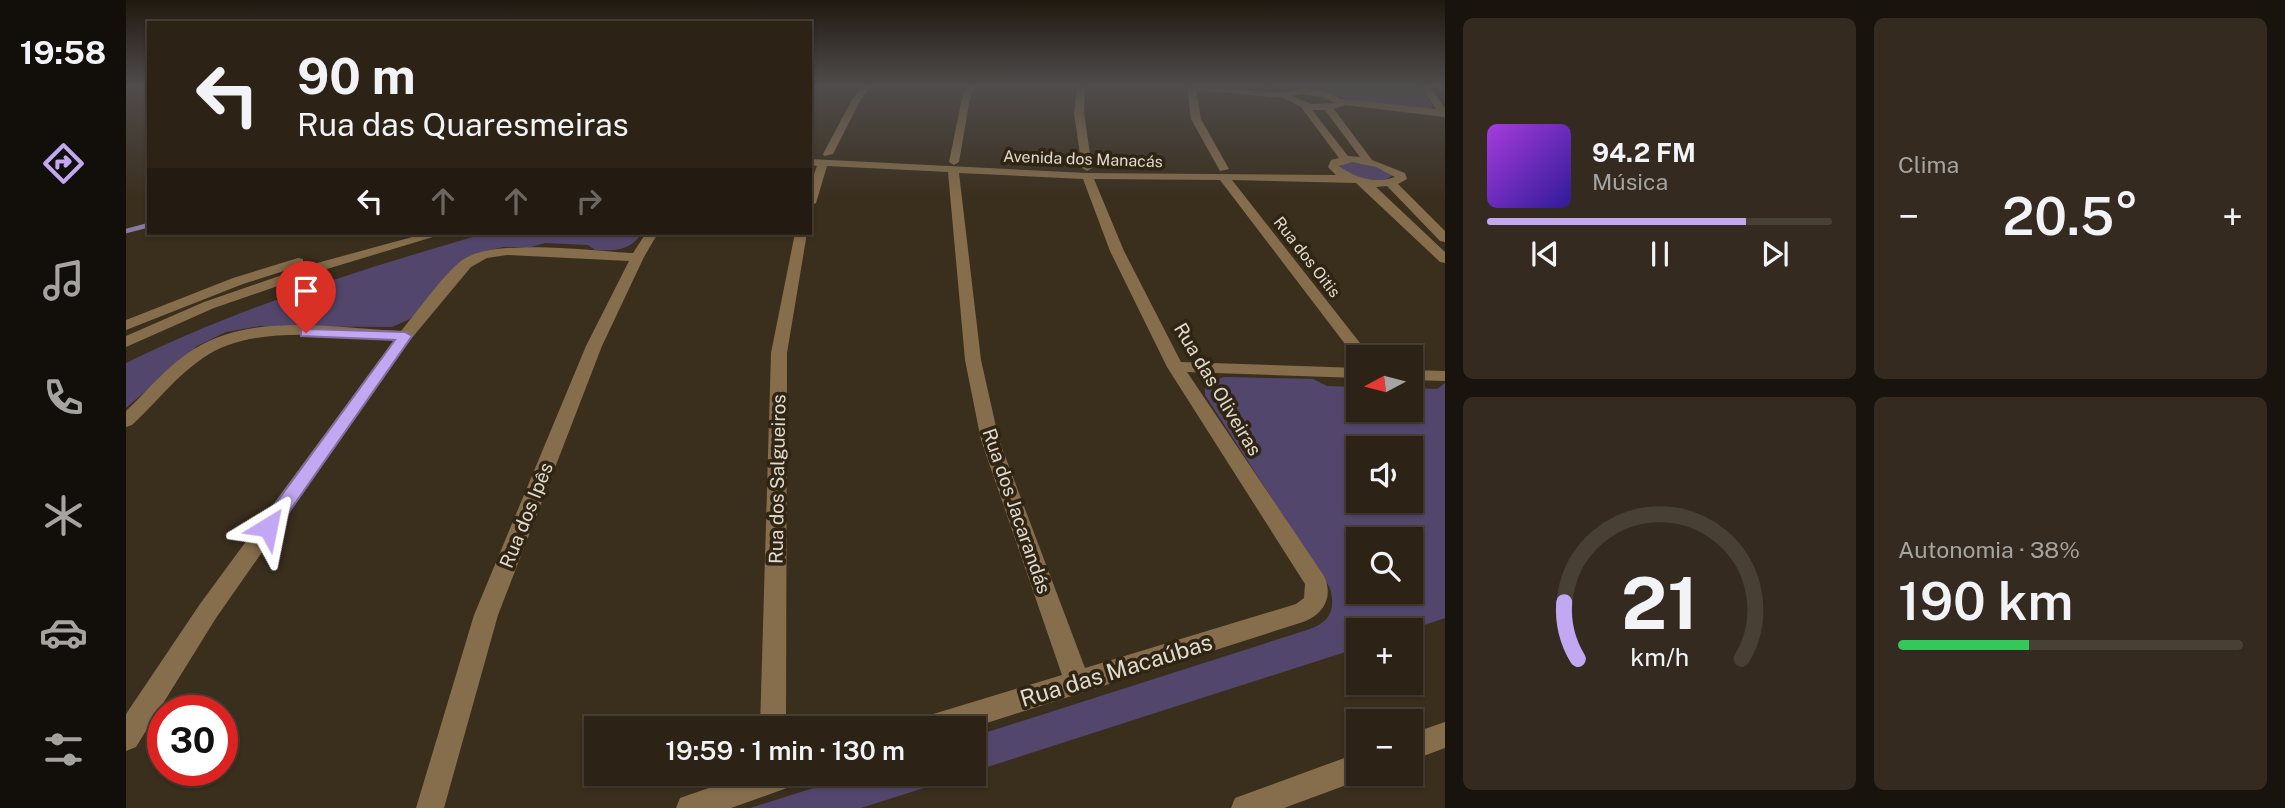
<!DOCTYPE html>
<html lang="pt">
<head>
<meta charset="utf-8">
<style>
	body { margin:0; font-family:"Public Sans",sans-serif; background:#342a1f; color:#f1f3f6; height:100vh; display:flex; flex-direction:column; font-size:26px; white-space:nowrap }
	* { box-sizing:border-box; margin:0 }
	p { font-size:23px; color:#a6a4a1 }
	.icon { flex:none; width:38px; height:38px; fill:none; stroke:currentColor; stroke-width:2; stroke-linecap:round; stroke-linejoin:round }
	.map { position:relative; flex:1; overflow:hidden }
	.panel { display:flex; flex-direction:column; gap:18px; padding:18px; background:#18130c; width:840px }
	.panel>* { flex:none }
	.hud { position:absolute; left:21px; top:21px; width:665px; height:214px; border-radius:0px; box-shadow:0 2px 5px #0004,0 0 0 2px #483f35; background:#2c2216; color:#f1f3f6; overflow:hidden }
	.needle { width:46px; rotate:263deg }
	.controls { position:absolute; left:1220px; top:345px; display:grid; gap:14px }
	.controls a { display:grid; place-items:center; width:77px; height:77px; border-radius:0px; background:#2c2216; box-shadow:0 2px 5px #0004,0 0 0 2px #483f35; font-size:35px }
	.speed { position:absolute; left:21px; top:695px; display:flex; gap:14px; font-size:35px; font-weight:700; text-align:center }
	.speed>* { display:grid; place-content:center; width:91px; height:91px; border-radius:50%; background:#2c2216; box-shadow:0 2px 5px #0004,0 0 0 2px #483f35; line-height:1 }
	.speed .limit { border:10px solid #d22; background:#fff; color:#111 }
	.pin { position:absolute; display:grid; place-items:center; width:60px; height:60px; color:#fff; margin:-72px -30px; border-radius:50% 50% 50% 0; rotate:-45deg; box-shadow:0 0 7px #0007 }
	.pin .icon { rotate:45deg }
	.me { position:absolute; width:77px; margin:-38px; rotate:35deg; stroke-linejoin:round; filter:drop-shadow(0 0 5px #0008) }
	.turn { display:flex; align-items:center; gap:24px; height:147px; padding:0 35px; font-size:32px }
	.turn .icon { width:91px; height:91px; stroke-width:2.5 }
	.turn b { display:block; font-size:49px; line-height:60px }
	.lanes { display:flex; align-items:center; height:66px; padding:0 35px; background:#0003; justify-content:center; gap:35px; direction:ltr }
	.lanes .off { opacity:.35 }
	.big { font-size:52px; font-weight:600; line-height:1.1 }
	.panel .widget { flex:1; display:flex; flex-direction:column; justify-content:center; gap:10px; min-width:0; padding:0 24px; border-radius:10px; background:#342a1f }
	.panel .dial { align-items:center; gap:0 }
	.dial svg { height:182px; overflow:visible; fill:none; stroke:#483f35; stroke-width:7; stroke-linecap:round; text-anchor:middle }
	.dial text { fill:#f1f3f6; stroke:none }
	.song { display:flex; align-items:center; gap:21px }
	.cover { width:84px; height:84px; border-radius:10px; background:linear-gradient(135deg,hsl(280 70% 55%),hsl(250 70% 35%)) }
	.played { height:7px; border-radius:4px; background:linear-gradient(90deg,#c2a8f2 75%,#483f35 75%) }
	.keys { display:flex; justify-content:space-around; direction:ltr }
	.heat { display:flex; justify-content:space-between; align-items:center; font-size:38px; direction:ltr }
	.charge { height:10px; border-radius:5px; background:linear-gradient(90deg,#34c759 38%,#483f35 0) }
	.panel .tiles { flex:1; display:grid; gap:18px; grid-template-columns:repeat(2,1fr) }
	.trip { position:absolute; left:458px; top:716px; width:402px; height:70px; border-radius:0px; background:#2c2216; box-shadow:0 2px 5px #0004,0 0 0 2px #483f35; font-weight:600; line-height:70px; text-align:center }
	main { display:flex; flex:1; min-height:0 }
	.tab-bar { display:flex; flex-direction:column; width:126px; justify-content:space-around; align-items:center; background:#120e09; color:#a6a4a1 }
	.tab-bar .icon { width:49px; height:49px }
	.tab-bar .active { color:#c2a8f2 }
	.tab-bar b { font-size:32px; color:#f1f3f6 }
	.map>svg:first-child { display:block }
	.green { fill:#53466c; fill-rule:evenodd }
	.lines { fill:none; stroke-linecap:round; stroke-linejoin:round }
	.stream { stroke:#8879a6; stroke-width:4.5 }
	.minor { fill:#866e4c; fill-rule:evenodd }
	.route { fill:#c2a8f2; stroke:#7e6d9d; stroke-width:2 }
	.labels { text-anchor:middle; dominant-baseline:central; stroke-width:7; stroke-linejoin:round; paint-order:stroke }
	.far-street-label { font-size:16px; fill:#e1dacf; stroke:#302413 }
	.street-label { font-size:19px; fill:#e1dacf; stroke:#302413 }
	.near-street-label { font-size:23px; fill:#e1dacf; stroke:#302413 }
</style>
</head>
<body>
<main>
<nav class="tab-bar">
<b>19:58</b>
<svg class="icon active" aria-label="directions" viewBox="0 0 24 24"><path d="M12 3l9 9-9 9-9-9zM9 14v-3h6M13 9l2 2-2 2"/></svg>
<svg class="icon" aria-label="music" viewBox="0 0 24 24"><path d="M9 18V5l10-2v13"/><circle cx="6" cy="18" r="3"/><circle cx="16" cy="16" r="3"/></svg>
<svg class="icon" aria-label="phone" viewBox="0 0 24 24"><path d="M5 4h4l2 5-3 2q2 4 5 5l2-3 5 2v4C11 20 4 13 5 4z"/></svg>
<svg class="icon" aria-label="climate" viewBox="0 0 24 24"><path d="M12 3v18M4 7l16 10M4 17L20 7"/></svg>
<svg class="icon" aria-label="car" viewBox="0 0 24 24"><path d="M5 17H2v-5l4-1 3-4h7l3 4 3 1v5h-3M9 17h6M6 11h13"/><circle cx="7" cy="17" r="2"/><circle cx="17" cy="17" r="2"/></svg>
<svg class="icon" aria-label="filters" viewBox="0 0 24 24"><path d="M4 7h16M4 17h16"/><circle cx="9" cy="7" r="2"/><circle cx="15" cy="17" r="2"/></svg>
</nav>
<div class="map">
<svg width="1319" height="808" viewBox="0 0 1319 808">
	<rect width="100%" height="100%" fill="#3a2e1d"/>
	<path class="green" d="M 1195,87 L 1294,87 L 1308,107 C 1288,113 1210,103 1195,87 Z
		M 1222,162 L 1243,163 L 1267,175 C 1255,186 1228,177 1215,169 L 1214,164 Z
		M 360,233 L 516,233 C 504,251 489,251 469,250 L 462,245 L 419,243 L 405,247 L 377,247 L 352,253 L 284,319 L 266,327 L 134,326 L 100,332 L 71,346 L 0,408 L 0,363 C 116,306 237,269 360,233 Z
		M 1098,377 L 1187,379 L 1201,386 L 1232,387 L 1232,410 L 1284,410 L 1285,388 L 1311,389 L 1319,383 L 1319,618 L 1284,630 L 1232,630 L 1232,648 L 849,771 L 849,736 L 1184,629 C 1204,622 1210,609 1204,588 L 1079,395 L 1079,384 ZM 1232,448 L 1284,448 L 1284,500 L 1232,500 ZM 1232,539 L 1284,539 L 1284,592 L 1232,592 Z
		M 732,774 L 842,774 L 735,808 L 624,808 Z"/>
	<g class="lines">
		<path class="stream" d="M 0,231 L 23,225"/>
		<path class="minor" d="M 735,87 L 744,87 L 735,99 L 707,154 L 698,156 L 697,154 L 727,98 Z
			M 841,87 L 849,87 L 844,98 L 833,162 L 828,165 L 823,162 L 836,98 Z
			M 951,87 L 959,87 L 958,113 L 966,168 L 961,171 L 956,168 L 948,113 Z
			M 1061,87 L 1158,93 C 1176,86 1199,88 1215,99 L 1310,109 L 1295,87 L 1304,87 L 1319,108 L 1319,117 L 1219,105 L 1208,109 L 1246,160 L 1279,173 L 1281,179 L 1272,184 L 1319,231 L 1319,242 L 1314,241 L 1261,186 L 1250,187 L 1319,252 L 1319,263 L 1314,262 L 1230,183 L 1106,180 L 1245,357 L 1232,357 L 1232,361 L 1094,180 L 968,179 L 998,251 L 1055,362 L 1232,368 L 1232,378 L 1061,372 L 1198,576 C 1208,597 1197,615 1177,622 L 845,728 L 791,728 L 795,719 L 804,715 L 936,675 L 855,440 L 839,360 L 822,172 L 701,166 L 690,203 L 684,206 L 684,185 L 691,166 L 684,165 L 684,159 L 961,173 L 1210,175 L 1202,167 L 1205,160 L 1213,158 L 1175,107 L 1157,98 L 1070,90 L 1075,119 L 1103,169 L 1094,171 L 1065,119 ZM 1175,94 L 1197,97 L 1209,103 L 1186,104 L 1165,96 ZM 1186,110 L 1199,110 L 1234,157 L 1222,156 ZM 1226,162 L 1250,167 L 1269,177 C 1250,184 1229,178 1213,166 ZM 833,173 L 957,179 L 984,251 L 1041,367 L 1179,584 L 1178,598 L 1170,604 L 959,668 L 873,440 L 855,360 Z
			M 301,233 L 320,233 L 201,269 L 88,308 L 0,347 L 0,336 L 78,302 L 191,263 Z
			M 520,233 L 532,233 L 518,257 L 476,346 L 372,615 L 318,808 L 290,808 L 348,615 L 460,346 L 503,261 L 381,255 L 361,258 L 345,267 L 285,339 L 90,618 L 10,747 L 0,751 L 0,714 L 74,604 L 268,340 C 211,337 126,323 77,358 C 50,376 30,403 6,425 L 0,427 L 0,411 C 22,390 42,365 68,349 C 127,312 209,328 275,331 C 291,312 317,275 335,261 C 366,237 467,251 507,253 Z
			M 669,233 L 681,233 L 661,353 L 660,728 L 634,728 L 645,353 Z
			M 172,258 L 177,259 L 177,265 L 117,284 L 0,330 L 0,320 L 107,278 Z
			M 1284,370 L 1319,371 L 1319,381 L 1284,380 Z
			M 1319,722 L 1319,748 L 1284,761 L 1284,734 Z
			M 1232,753 L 1232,774 L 1243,774 L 1242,777 L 1158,808 L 1105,808 L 1109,798 Z
			M 623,774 L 676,774 L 672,784 L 605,808 L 550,808 L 554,798 Z"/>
	</g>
	<linearGradient id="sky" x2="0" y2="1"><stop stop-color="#201910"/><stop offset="0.43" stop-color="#4f4c4c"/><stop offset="1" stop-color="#4f4c4c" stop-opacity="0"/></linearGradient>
	<rect width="1319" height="200" fill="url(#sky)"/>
	<path class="route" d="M 180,329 L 279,332 L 286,336 L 149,532 L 142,534 L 136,532 L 133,527 L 136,522 L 269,340 L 175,336 L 175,330 Z"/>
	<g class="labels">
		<g class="far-street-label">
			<text transform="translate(957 159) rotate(2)">Avenida dos Manacás</text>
			<text transform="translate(1181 257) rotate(52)">Rua dos Oitis</text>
		</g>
		<g class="street-label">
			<text transform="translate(1092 389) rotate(59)">Rua das Oliveiras</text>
			<text transform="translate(651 479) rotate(-89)">Rua dos Salgueiros</text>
			<text transform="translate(891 511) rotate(71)">Rua dos Jacarandás</text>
			<text transform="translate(400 515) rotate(-68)">Rua dos Ipês</text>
		</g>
		<g class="near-street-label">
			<text transform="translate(990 670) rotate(-17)">Rua das Macaúbas</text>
		</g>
	</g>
</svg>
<div class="controls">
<a><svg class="needle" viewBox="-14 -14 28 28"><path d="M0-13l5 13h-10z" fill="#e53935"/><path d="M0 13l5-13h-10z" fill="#a6a4a1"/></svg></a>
<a><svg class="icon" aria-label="sound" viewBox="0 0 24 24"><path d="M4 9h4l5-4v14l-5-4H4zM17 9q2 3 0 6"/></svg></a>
<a><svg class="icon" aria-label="search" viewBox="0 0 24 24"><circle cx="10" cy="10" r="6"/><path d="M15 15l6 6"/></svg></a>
<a>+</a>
<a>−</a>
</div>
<div class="speed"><div class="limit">30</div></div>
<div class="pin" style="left:180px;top:333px;background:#d93025"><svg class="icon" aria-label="arrive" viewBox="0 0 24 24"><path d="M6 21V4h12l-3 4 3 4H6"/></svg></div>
<svg class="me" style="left:142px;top:527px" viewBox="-20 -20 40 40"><path d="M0-17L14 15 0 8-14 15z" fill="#c2a8f2" stroke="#fff" stroke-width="4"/></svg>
<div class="trip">19:59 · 1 min · 130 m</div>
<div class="hud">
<div class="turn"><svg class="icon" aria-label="left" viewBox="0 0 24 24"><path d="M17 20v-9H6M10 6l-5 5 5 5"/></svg><div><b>90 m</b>Rua das Quaresmeiras</div></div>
<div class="lanes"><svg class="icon" aria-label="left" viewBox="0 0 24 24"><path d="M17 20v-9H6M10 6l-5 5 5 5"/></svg><svg class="icon off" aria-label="ahead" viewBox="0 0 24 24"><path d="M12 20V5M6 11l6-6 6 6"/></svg><svg class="icon off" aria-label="ahead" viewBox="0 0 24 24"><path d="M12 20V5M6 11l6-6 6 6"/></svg><svg class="icon off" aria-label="right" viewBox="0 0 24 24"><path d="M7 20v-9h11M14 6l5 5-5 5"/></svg></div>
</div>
</div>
<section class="panel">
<div class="tiles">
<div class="widget">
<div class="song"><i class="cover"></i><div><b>94.2 FM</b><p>Música</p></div></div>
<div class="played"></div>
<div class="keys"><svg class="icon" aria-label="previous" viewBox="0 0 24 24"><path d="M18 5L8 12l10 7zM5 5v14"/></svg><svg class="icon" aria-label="pause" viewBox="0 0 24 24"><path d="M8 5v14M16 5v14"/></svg><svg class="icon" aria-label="next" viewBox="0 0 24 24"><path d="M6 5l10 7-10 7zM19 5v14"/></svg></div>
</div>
<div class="widget"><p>Clima</p>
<div class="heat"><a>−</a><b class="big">20.5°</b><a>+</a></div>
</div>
<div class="widget dial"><svg viewBox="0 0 100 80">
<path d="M14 69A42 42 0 1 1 86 69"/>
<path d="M14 69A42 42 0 0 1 8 44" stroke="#c2a8f2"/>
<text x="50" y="56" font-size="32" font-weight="700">21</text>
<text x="50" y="72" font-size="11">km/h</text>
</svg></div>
<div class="widget"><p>Autonomia · 38%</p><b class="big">190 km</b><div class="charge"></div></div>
</div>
</section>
</main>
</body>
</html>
